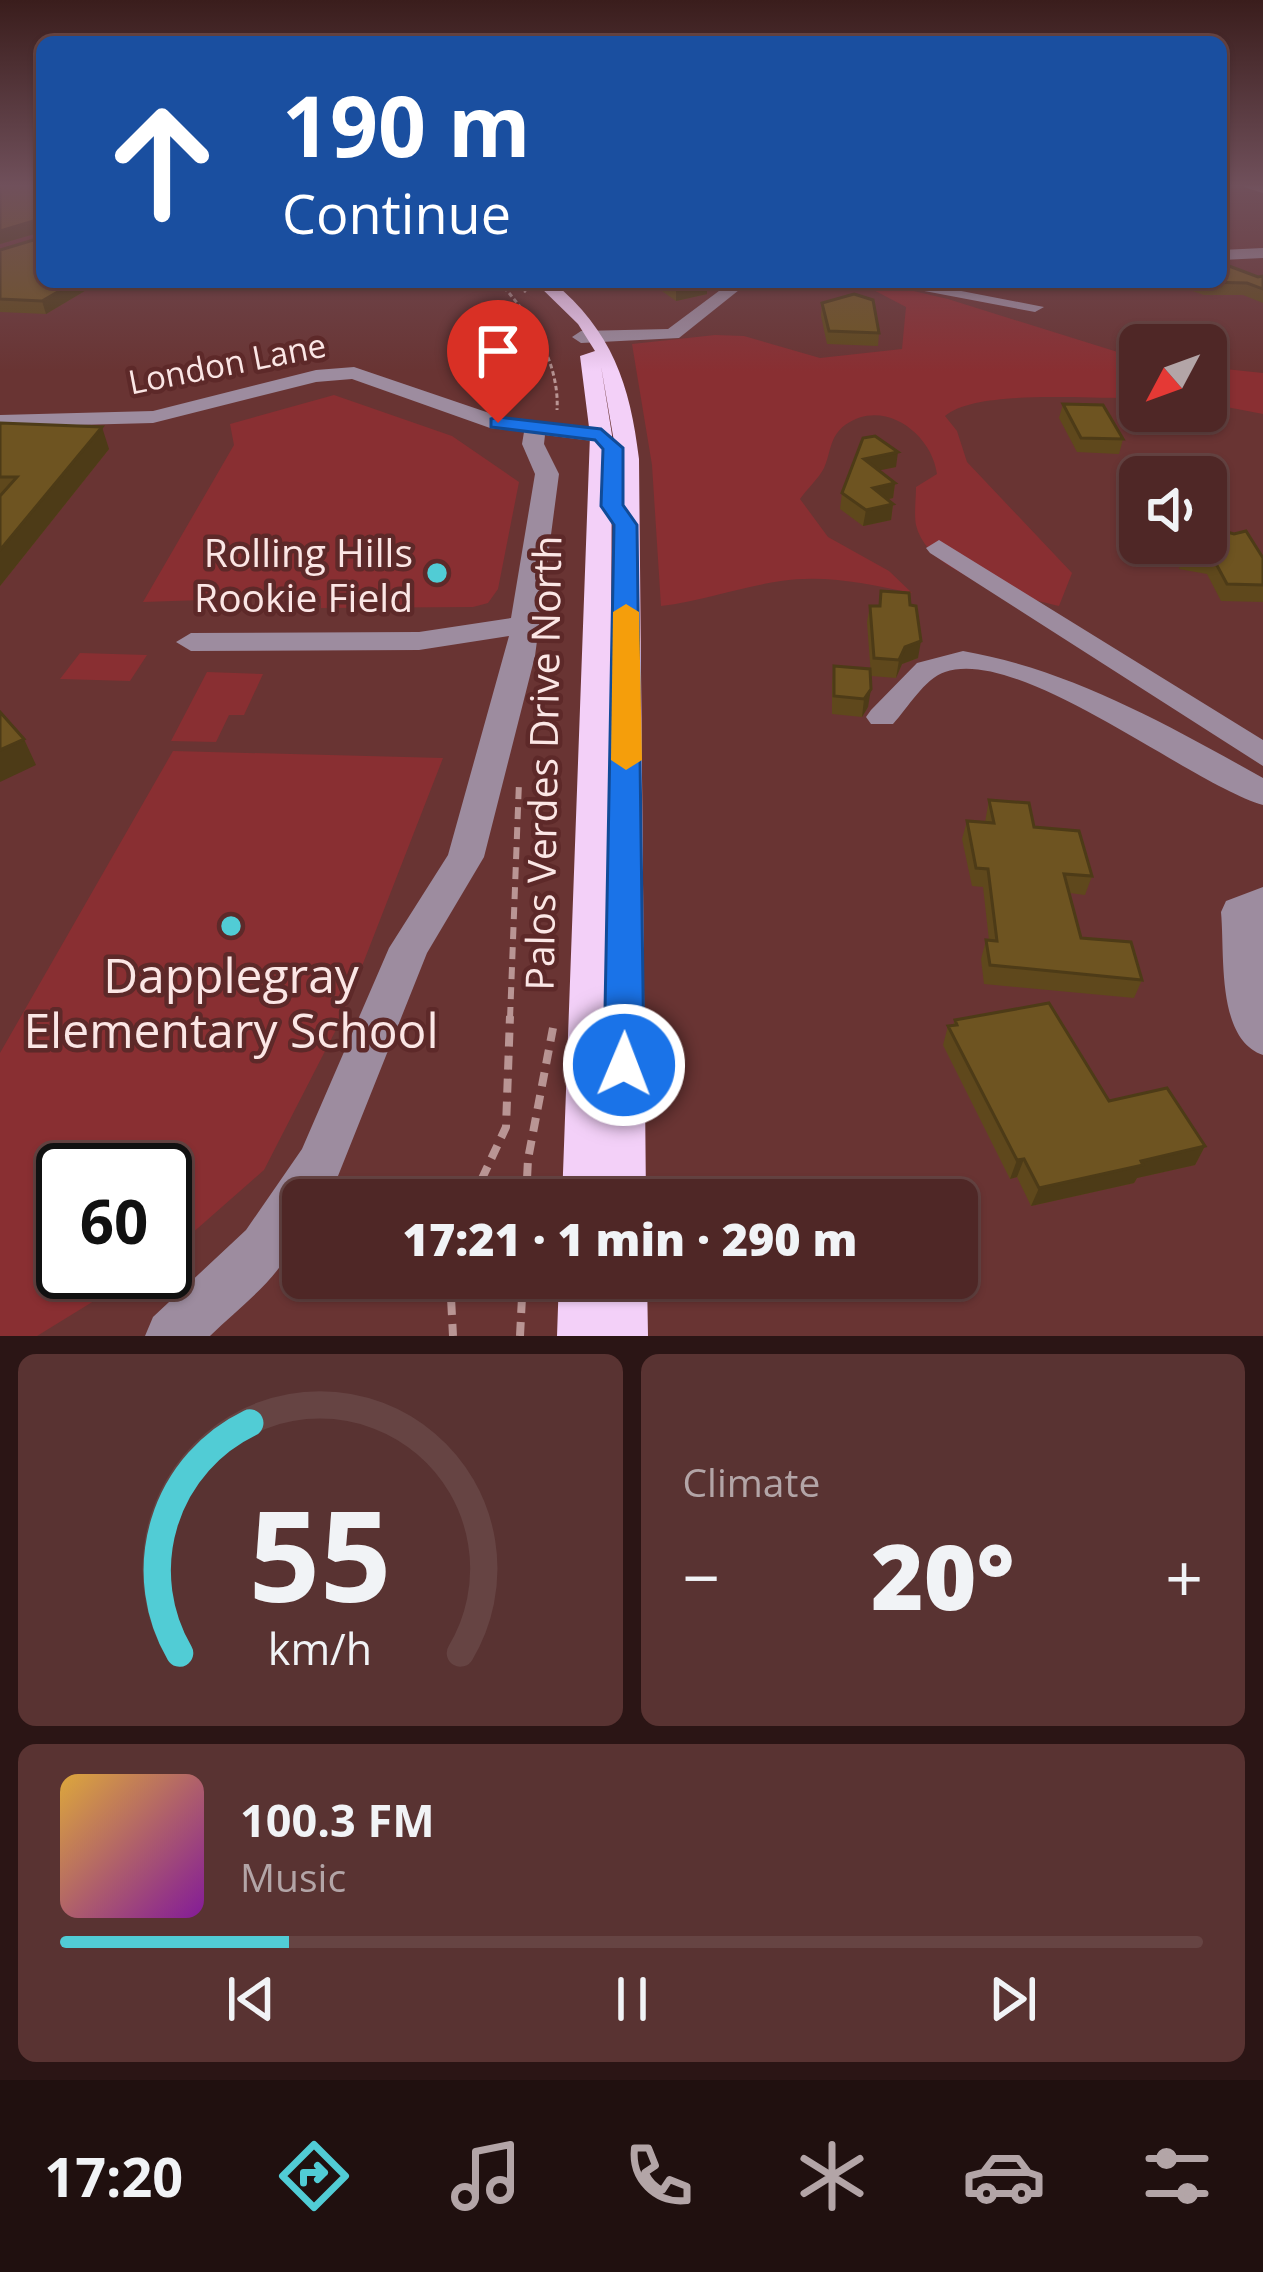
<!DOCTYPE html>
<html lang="en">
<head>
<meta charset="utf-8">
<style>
	body { margin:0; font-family:"Open Sans",sans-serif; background:#593332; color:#f1f3f6; height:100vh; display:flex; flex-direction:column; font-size:45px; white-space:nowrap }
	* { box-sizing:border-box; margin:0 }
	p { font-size:39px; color:#b3a5a7 }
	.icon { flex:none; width:66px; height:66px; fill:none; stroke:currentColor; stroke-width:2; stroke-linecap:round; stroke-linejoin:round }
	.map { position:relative; height:1336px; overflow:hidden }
	.details { display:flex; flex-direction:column; gap:18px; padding:18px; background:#2b1515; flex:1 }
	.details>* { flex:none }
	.guide { position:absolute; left:36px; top:36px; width:1191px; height:252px; border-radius:18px; box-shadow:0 3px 9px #0004,0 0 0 3px #664443; background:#1a4fa0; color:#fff; overflow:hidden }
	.needle { width:78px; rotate:229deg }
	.buttons { position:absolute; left:1119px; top:324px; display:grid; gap:24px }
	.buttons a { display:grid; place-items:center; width:108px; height:108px; border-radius:18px; background:#4f2726; box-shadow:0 3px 9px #0004,0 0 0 3px #664443; font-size:60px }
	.speed { position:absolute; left:36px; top:1143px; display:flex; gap:24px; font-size:60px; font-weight:700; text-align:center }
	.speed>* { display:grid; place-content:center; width:156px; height:156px; border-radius:50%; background:#4f2726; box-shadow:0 3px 9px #0004,0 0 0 3px #664443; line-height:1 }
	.speed .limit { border:6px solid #111; border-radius:18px; background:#fff; color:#111 }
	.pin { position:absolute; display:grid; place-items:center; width:102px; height:102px; color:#fff; margin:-123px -51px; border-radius:50% 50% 50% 0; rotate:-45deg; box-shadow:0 0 12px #0007 }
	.pin .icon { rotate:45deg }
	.me { position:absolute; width:132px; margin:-66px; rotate:1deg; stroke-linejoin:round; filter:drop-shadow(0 0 9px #0008) }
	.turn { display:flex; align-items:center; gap:42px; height:252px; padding:0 48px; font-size:54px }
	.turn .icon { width:156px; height:156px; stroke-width:2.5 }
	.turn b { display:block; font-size:84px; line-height:102px }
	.big { font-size:90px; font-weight:800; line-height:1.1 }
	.details .card { flex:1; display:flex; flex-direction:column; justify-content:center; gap:18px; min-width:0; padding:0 42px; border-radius:18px; background:#593332 }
	.details .dial { align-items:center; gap:0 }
	.dial svg { height:312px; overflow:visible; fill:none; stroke:#664443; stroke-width:7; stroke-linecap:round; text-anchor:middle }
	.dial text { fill:#f1f3f6; stroke:none }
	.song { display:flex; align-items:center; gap:36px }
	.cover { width:144px; height:144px; border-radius:18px; background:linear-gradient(135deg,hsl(40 70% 55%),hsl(290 70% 35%)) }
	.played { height:12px; border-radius:6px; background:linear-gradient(90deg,#51ccd5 20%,#664443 20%) }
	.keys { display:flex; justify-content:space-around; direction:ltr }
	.heat { display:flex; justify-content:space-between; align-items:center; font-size:66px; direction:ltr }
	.details .tiles { flex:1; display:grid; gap:18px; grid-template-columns:1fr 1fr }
	.card:last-child { grid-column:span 2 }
	.trip { position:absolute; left:282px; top:1179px; width:696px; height:120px; border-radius:18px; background:#4f2726; box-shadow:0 3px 9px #0004,0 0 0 3px #664443; font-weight:800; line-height:120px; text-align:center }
	.menu { display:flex; height:192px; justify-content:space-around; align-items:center; background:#20100f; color:#b3a5a7 }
	.menu .icon { width:84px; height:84px }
	.menu .selected { color:#51ccd5 }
	.menu b { font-size:54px; color:#f1f3f6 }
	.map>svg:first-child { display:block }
	.green { fill:#892f32 }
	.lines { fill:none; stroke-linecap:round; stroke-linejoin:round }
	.path-far2 { stroke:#b99594; stroke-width:3; stroke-dasharray:4.5 3; stroke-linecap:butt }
	.path-far1 { stroke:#b99594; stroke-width:6; stroke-dasharray:12 8; stroke-linecap:butt }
	.path { stroke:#b99594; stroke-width:8; stroke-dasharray:14 9; stroke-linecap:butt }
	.minor { fill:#9d8c9f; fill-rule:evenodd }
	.major { fill:#f3d0f8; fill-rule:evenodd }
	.wall { fill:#5f481c }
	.shaded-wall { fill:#4d3b17 }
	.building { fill:#6e5421; stroke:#4d3b17; stroke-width:3 }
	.route { fill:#1a73e8; stroke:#114b97; stroke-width:3 }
	.slow { fill:#f59e0b }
	.poi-dot { fill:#51ccd5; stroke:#5d2929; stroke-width:4.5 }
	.labels { text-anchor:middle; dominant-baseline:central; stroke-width:9; stroke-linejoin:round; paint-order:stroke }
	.far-street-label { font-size:33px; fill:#fbe6e5; stroke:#5d2929 }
	.poi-label { font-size:39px; fill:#fbe6e5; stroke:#5d2929; text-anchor:end }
	.street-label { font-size:39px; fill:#fbe6e5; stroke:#5d2929 }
	.near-poi-label { font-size:48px; fill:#fbe6e5; stroke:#5d2929 }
</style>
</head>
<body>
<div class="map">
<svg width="1263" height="1336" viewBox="0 0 1263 1336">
	<rect width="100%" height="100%" fill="#693433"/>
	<path class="green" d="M 879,283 L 948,299 L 1140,359 L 1140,398 C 1093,400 977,388 945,416 L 957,431 L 967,462 L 1072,573 L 1059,606 C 1017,596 927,574 916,525 C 914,514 916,499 916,487 L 937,474 C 932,434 884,397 845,425 C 829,437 831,453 824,468 C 819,478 807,489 800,499 L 828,537 L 889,571 L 912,593 C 869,584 825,574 781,581 C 740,587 702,601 661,606 L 652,465 L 632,344 L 715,335 L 744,336 L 820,358 L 902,349 L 906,307 L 864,285 Z
		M 1206,367 L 1263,373 L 1263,414 L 1206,403 Z
		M 334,395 L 452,436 L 519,482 L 498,589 L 488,603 L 473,607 L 321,608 L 321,596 L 143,602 L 234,445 L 230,424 Z
		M 80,653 L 147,655 L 130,681 L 60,679 Z
		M 207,672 L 263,674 L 244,715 L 229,715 L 216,742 L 171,741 Z
		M 173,751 L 443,758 L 341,1020 L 264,1170 L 165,1257 L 165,1170 L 63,1170 L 63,1272 L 141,1272 L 37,1336 L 0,1336 L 0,1053 Z"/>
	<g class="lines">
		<path class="path-far2" d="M 499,282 C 530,314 560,364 557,410
			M 512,282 L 526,292"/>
		<path class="path-far1" d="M 510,1019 L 519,782"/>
		<path class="path" d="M 472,1200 L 506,1127 L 510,1016
			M 526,1200 L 528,1159 L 553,1028
			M 450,1278 L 453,1336
			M 520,1336 L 523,1278"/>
		<path class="minor" d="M 1243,184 L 1263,185 L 1263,193 L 1244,187 Z
			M 1263,248 L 1263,258 L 1221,260 L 1221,250 Z
			M 731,282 L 749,282 L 679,338 L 581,343 L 572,337 L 581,331 L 668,329 Z
			M 877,282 L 915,282 L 1044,307 L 1035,312 Z
			M 354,367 L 501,417 L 601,428 L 612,435 L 601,442 L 545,435 L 544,444 L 559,474 L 535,656 L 484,857 L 427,953 L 336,1181 L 324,1200 L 303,1200 C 303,1263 253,1294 210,1336 L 145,1336 L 153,1317 L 246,1230 L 302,1149 L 389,948 L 448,855 L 509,636 L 419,650 L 191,651 L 176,642 L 191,633 L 419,632 L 511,618 L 535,474 L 522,444 L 524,432 L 490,428 L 352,379 L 316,382 L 153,423 L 0,427 L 0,415 L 153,411 L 316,370 Z
			M 939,540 L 1263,740 L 1263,766 L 930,553 L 926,548 Z
			M 963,651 C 1071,670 1168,725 1263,778 L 1263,805 C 1190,784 1020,646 945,672 C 924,679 908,708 893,724 L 871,724 L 866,717 L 871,710 L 917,663 Z
			M 1263,887 L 1263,1055 C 1216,1039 1225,955 1221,912 L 1226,901 Z"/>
		<path class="major" d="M 535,282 L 553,282 C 612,331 630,384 639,459 L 646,1200 L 562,1200 L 590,435 L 580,356 L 595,351 L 578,324 ZM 601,366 L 617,459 L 611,663 L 612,435 Z
			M 559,1278 L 647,1278 L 648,1336 L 557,1336 Z"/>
	</g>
	<path class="wall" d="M 42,184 L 42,282 L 109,282 L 88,289 L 46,314 L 0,312 L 0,250 L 40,238 L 41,232 L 0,244 Z
		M 1263,276 L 1263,303 L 1243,295 L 1204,295 L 1166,282 L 1221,282 Z
		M 649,282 L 707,282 L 707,294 L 676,301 Z
		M 822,303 L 879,333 L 878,346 L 827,344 L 821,316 Z
		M 1063,404 L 1123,439 L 1119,454 L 1077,452 L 1059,418 Z
		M 0,423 L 109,449 L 0,586 Z
		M 863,438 L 896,467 L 879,470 L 895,483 L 893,498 L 888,499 L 893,504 L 891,520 L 863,526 L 840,509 L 842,493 Z
		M 1140,530 L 1140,543 L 1206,543 L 1263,558 L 1263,602 L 1221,601 L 1207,574 L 1179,569 L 1181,559 L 1133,549 Z
		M 870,606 L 918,658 L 902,664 L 896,678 L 871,676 L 867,622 Z
		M 834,666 L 870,669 L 868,707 L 862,717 L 832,714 L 832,684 Z
		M 989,800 L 1034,827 L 1092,876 L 1085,895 L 1070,893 L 1081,938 L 1142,980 L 1134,998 L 984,984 L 981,959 L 986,940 L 989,940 L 983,887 L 972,886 L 962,839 L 967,821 L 985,822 Z
		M 955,1020 L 1109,1101 L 1205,1146 L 1195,1165 L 1137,1178 L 1134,1183 L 1031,1206 L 1017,1177 L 1010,1179 L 943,1045 L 948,1026 L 953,1025 Z"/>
	<path class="shaded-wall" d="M 37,220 L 41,232 L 0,244 L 0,231 Z
		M 75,282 L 109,282 L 88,289 L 46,314 L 42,301 Z
		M 707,282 L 707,294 L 676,301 L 676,288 Z
		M 102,427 L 109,449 L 0,586 L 0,550 Z
		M 898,452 L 896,467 L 862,474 L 864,459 Z
		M 895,483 L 893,498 L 871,503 L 873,488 Z
		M 893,504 L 891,520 L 863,526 L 866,510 Z
		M 921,641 L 918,658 L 902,664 L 896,678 L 899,660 L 905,647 Z
		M 871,689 L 868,707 L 862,717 L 864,699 Z
		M 24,739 L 36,765 L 0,782 L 0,750 Z
		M 1205,1146 L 1195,1165 L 1137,1178 L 1134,1183 L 1031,1206 L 1039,1188 Z
		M 1024,1159 L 1017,1177 L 1010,1179 L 1017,1160 Z"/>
	<path class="building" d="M 0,184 L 42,184 L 42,224 L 37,220 L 0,231 Z
		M 42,229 L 42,282 L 75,282 L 42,301 L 0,299 L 0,250 L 40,238 Z
		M 1221,263 L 1258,277 L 1263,276 L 1263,289 L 1247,283 L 1204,282 L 1221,282 Z
		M 666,282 L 707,282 L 676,288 Z
		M 854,294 L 873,300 L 879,333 L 829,331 L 822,303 Z
		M 1063,404 L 1103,405 L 1123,439 L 1081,438 Z
		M 0,423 L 102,427 L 0,550 L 0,496 L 17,477 L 0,477 Z
		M 875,436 L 898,452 L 864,459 L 895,483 L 873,488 L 893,504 L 866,510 L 842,493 L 863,438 Z
		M 1206,526 L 1234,534 L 1246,531 L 1263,558 L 1263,585 L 1227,584 L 1213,558 L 1185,552 L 1187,543 L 1206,543 Z
		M 881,591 L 909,593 L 910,605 L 916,606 L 921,641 L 905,647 L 899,660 L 874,658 L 870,606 L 880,606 Z
		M 834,666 L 870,669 L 871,689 L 864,699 L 834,696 Z
		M 0,712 L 24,739 L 0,750 Z
		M 989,800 L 1029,803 L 1034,827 L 1079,831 L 1092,876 L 1064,874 L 1081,938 L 1131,942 L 1142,980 L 990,965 L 986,940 L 997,941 L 988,869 L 976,868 L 967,821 L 994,823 Z
		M 1049,1003 L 1109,1101 L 1167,1088 L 1205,1146 L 1141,1161 L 1143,1165 L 1039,1188 L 1024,1159 L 1017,1160 L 948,1026 L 957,1025 L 955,1020 Z"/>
	<linearGradient id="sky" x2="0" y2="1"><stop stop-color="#3a1d1c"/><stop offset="0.5" stop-color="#70505b"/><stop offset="1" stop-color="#70505b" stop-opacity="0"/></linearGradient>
	<rect width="1263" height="371" fill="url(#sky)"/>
	<path class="route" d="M 498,417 L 601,429 L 623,448 L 623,505 L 637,525 L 644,1065 L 638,1077 L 624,1083 L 610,1077 L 604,1065 L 614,525 L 601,506 L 603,449 L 595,440 L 491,427 L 491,419 Z"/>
	<path class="slow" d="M 626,604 L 639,612 L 642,760 L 626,770 L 611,760 L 613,612 Z"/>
	<g class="poi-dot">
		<circle cx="437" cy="573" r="12"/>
		<circle cx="231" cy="926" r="12"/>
	</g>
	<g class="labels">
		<g class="far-street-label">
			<text transform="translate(227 363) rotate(-11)">London Lane</text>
		</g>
		<g class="poi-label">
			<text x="413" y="551">Rolling Hills<tspan x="413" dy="45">Rookie Field</tspan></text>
		</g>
		<g class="street-label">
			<text transform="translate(542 763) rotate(-89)">Palos Verdes Drive North</text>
		</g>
		<g class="near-poi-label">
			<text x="231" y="974">Dapplegray<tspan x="231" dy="55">Elementary School</tspan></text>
		</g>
	</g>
</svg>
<div class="buttons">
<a><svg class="needle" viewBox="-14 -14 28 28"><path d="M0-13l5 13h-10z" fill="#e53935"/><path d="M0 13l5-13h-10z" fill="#b3a5a7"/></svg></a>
<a><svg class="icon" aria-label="sound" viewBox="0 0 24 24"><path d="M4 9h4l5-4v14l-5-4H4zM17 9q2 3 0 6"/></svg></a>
</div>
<div class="speed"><div class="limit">60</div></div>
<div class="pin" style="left:498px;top:423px;background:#d93025"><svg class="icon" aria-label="arrive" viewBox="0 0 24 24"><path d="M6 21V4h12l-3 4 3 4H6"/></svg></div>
<svg class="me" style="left:624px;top:1065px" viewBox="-20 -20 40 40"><circle r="17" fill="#1a73e8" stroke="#fff" stroke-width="3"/><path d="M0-11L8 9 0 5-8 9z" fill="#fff"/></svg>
<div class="trip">17:21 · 1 min · 290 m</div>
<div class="guide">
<div class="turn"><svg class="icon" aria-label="ahead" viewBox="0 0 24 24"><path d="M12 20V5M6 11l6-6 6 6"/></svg><div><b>190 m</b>Continue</div></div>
</div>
</div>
<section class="details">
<div class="tiles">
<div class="card dial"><svg viewBox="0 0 100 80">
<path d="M14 69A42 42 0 1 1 86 69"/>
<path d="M14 69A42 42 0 0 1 32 10" stroke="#51ccd5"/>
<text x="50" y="56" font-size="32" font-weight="700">55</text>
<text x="50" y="72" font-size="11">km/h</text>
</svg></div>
<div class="card"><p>Climate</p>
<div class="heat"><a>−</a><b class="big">20°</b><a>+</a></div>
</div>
<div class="card">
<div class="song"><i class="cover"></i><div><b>100.3 FM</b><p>Music</p></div></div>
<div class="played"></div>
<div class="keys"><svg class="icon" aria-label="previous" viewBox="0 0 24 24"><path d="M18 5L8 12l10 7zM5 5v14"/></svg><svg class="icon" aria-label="pause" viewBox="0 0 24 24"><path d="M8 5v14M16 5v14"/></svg><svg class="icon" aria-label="next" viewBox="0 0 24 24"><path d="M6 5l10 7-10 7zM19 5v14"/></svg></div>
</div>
</div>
</section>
<nav class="menu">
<b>17:20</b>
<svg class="icon selected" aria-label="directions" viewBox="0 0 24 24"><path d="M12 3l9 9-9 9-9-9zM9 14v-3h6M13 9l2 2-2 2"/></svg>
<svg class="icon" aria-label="music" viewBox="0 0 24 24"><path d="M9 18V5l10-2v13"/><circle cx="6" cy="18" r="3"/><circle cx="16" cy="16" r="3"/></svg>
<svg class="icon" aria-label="phone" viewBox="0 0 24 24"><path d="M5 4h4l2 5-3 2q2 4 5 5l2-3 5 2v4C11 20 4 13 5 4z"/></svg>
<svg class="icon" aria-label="climate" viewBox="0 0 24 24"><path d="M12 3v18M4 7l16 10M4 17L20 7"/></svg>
<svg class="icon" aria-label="car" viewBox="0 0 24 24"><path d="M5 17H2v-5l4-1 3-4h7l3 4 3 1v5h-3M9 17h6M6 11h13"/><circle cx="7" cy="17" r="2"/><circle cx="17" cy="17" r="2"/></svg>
<svg class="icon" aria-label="filters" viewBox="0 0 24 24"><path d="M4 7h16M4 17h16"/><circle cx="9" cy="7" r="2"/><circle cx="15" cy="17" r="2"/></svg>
</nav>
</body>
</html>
